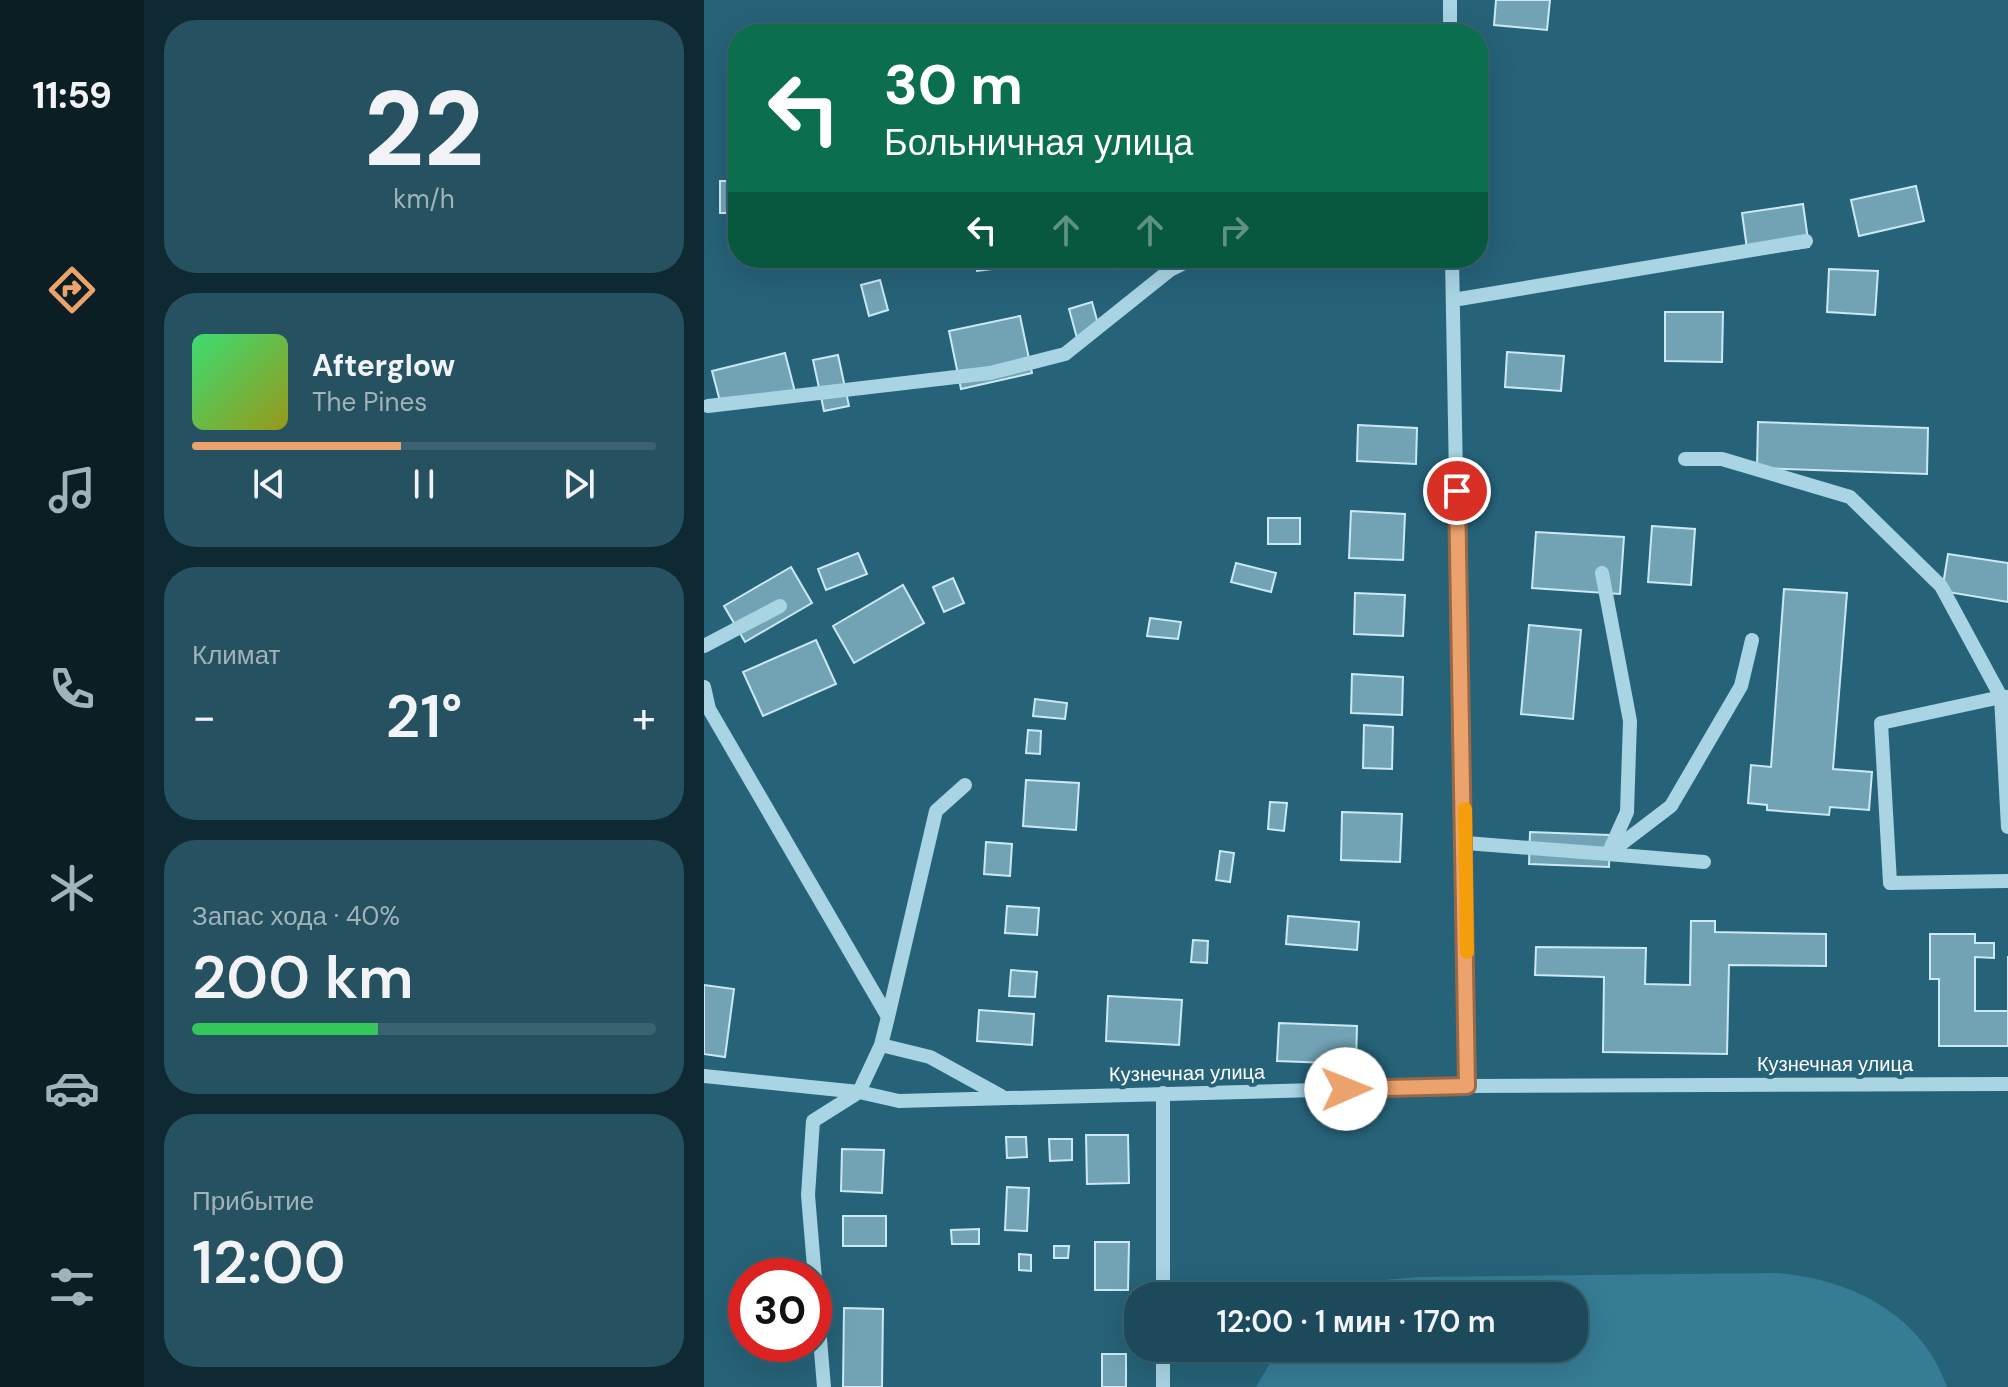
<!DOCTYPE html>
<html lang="ru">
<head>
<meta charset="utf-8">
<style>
	body { margin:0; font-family:"DM Sans",sans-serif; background:#255160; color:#f1f3f6; height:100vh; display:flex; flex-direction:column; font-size:30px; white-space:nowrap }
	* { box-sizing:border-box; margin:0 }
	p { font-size:26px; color:#a0b3bb }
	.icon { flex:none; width:44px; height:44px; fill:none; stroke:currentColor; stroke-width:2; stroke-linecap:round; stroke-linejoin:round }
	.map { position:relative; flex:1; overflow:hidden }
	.sheet { display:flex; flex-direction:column; gap:20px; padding:20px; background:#0f2932; width:560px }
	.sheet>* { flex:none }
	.banner { position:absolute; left:24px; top:24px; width:760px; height:244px; border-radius:32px; box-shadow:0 8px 32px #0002,0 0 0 2px #3a6270; background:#0b6e4f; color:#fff; overflow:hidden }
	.speed { position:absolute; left:24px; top:1258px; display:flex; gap:16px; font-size:40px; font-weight:700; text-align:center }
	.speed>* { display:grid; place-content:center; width:104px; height:104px; border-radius:50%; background:#1c4a5a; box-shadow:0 8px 32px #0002,0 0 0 2px #3a6270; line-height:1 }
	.speed .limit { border:12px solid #d22; background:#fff; color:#111 }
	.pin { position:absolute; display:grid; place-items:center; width:68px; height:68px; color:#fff; margin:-34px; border:4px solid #fff; border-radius:50%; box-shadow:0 2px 8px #0007 }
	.me { position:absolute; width:88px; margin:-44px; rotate:89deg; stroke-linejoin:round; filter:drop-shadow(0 0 6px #0008) }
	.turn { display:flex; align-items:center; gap:28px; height:168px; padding:0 24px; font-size:36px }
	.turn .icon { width:104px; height:104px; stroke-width:2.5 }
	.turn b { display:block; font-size:56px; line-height:68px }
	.lanes { display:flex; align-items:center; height:76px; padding:0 24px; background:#0003; justify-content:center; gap:40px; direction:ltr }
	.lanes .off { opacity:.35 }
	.big { font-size:60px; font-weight:600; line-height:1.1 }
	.sheet .tile { flex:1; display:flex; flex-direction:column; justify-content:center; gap:12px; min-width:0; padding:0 28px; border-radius:32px; background:#255160 }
	.sheet .dial { align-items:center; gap:0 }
	.dial b { font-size:104px; line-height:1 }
	.song { display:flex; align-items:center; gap:24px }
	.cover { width:96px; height:96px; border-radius:12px; background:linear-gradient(135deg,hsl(140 70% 55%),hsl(60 70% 35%)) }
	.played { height:8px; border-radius:4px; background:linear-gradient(90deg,#eca26d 45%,#3a6270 45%) }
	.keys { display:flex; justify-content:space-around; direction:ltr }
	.heat { display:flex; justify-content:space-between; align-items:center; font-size:44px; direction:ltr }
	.charge { height:12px; border-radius:6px; background:linear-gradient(90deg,#34c759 40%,#3a6270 0) }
	.trip { position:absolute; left:420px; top:1282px; width:464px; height:80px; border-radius:32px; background:#1c4a5a; box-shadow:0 8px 32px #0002,0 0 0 2px #3a6270; font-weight:600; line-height:80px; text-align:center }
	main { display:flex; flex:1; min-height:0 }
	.menu { display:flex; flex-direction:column; width:144px; justify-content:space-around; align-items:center; background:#0b1e24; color:#a0b3bb }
	.menu .icon { width:56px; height:56px }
	.menu .active { color:#eca26d }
	.menu b { font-size:36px; color:#f1f3f6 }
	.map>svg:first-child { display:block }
	.green { fill:#367c94 }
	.building { fill:#72a3b5; stroke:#cae9f3; stroke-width:2 }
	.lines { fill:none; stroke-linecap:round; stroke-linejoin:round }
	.minor { stroke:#a8d4e3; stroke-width:14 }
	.route-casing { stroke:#996947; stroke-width:20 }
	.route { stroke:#eca26d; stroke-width:14 }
	.slow { stroke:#f59e0b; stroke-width:14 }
	.labels { text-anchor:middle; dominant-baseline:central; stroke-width:8; stroke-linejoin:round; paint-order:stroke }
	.street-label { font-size:20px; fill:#fff; stroke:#266278 }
</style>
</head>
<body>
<main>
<nav class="menu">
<b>11:59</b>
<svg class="icon active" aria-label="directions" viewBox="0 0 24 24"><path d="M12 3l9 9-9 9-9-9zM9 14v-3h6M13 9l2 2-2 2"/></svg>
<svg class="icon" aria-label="music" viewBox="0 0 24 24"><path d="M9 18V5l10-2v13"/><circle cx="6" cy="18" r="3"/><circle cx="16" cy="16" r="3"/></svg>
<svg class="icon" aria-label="phone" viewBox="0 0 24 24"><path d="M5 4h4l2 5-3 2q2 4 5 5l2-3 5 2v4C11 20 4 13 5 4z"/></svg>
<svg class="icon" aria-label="climate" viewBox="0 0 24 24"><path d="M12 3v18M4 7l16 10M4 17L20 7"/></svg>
<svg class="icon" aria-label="car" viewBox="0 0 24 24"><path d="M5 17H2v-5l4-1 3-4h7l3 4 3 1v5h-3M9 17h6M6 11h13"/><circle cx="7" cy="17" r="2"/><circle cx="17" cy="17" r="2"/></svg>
<svg class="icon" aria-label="filters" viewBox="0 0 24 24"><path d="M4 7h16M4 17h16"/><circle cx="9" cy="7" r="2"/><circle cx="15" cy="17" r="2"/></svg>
</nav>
<section class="sheet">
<div class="tile dial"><b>22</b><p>km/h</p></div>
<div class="tile">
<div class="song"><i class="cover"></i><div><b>Afterglow</b><p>The Pines</p></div></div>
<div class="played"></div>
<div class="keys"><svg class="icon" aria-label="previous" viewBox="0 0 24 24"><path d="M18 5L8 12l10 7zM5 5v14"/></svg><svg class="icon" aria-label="pause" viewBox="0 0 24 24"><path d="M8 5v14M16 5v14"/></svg><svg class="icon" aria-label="next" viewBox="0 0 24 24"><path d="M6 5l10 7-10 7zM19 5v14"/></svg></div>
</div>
<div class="tile"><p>Климат</p>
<div class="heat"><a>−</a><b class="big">21°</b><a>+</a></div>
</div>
<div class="tile"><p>Запас хода · 40%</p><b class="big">200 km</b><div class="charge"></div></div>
<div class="tile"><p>Прибытие</p><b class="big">12:00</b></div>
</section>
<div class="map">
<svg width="1304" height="1387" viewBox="0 0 1304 1387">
	<rect width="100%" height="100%" fill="#266278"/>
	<path class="green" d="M 1074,1273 C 1146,1279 1218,1314 1243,1387 L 552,1387 L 575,1348 L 870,1348 L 870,1296 L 638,1296 L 680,1280 L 715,1277 Z"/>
	<path class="building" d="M 792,0 L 846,0 L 843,30 L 790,25 Z
		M 16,181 L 34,181 L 34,213 L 16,213 Z
		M 1212,186 L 1220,221 L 1155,236 L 1147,200 Z
		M 1099,204 L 1105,247 L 1044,256 L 1038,213 Z
		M 271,258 L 318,258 L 319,265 L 273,271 Z
		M 413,258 L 438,258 L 439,264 L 416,269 Z
		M 1125,269 L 1174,271 L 1171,315 L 1123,312 Z
		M 176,280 L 184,310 L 165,316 L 157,285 Z
		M 388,302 L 396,331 L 373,338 L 365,309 Z
		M 961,312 L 1019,312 L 1018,362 L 961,361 Z
		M 316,316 L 328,373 L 257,389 L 245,331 Z
		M 803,352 L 860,356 L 857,391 L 801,387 Z
		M 81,353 L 91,392 L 18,409 L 8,371 Z
		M 134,355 L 145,406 L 120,411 L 109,360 Z
		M 1054,422 L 1224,428 L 1223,474 L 1053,468 Z
		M 654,425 L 713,428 L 712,464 L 653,461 Z
		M 647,511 L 701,514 L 699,560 L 645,558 Z
		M 564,518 L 596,518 L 596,544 L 564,544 Z
		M 948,526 L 991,529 L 987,585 L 944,582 Z
		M 832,532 L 920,537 L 916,594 L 828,588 Z
		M 154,553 L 163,574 L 122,590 L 114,569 Z
		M 1244,554 L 1304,563 L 1304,602 L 1238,591 Z
		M 532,563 L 572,573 L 567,592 L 527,582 Z
		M 87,567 L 108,603 L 41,642 L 20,606 Z
		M 249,578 L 260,603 L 240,612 L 229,587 Z
		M 199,585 L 220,623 L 150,663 L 129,626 Z
		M 1080,589 L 1143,593 L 1129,769 L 1168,772 L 1165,810 L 1126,807 L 1125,815 L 1063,810 L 1063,805 L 1044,803 L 1047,765 L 1067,767 Z
		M 651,593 L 701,595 L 699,636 L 650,634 Z
		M 446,618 L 477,622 L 474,639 L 443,636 Z
		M 825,625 L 877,630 L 869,719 L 817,714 Z
		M 112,640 L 132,684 L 59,716 L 39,672 Z
		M 648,674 L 699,677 L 698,715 L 647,713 Z
		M 331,699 L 363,703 L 361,719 L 329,716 Z
		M 660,725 L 689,727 L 688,769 L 659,768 Z
		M 324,730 L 337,731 L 336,754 L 322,753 Z
		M 322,780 L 375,783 L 372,830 L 319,826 Z
		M 566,802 L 583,803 L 580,831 L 564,829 Z
		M 638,812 L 698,814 L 696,862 L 637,860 Z
		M 826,832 L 906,835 L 905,867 L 825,864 Z
		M 282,842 L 308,844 L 306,876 L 280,874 Z
		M 516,851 L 530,853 L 526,882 L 512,880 Z
		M 303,906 L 335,908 L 333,935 L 301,933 Z
		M 584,916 L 655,922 L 653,950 L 582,944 Z
		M 987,921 L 1011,921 L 1011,932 L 1122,934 L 1122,966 L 1025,965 L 1023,1054 L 899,1052 L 900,977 L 831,975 L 832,947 L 942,948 L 941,984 L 986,985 Z
		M 1226,934 L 1271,934 L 1271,943 L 1290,943 L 1290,958 L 1271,957 L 1271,1011 L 1304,1011 L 1304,956 L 1304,1046 L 1235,1046 L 1235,979 L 1226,979 Z
		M 489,940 L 504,941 L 503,963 L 487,962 Z
		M 307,970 L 333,972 L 331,997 L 305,996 Z
		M 0,985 L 30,989 L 21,1057 L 0,1054 Z
		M 404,996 L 478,1000 L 475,1045 L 402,1041 Z
		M 275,1010 L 330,1014 L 328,1045 L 273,1041 Z
		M 575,1023 L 653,1026 L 652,1064 L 573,1061 Z
		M 382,1135 L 424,1135 L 425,1183 L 383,1184 Z
		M 302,1137 L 322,1137 L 323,1157 L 303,1158 Z
		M 345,1139 L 368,1139 L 368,1160 L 346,1161 Z
		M 138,1149 L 180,1150 L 178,1193 L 137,1191 Z
		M 303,1187 L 325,1188 L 323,1231 L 301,1230 Z
		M 139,1216 L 182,1216 L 182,1246 L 139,1246 Z
		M 275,1229 L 275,1244 L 248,1244 L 247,1230 Z
		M 391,1242 L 425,1242 L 424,1290 L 391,1290 Z
		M 350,1246 L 365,1246 L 364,1258 L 350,1258 Z
		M 315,1254 L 327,1255 L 327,1271 L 315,1270 Z
		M 140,1308 L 179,1309 L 178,1387 L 139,1387 Z
		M 398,1354 L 422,1354 L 422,1387 L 398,1387 Z"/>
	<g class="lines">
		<path class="minor" d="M 746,0 L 746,34
			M 748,258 L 763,1086
			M 749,300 L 1102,241
			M 4,406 L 286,373 L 361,354 L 466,270 L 490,258
			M 981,459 L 1018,459 L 1146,497 L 1237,586 L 1297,697 L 1303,697
			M 0,646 L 76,606
			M 0,687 L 5,709 L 184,1017 L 177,1045 L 155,1092 L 109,1121 L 104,1195 L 120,1387
			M 1304,827 L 1297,697 L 1177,723 L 1186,883 L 1304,881
			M 762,843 L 904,854 L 923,812 L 926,721 L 898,573
			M 1000,862 L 904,854 L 967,806 L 1037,686 L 1048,640
			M 184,1017 L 232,811 L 261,785
			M 177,1045 L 226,1057 L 297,1096
			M 0,1076 L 155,1092 L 195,1101 L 763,1086 L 1304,1084
			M 459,1296 L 459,1093
			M 459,1387 L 459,1348"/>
	</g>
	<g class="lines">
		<defs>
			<path id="route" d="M 642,1089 L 763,1086 L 753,491"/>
		</defs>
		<use href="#route" class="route-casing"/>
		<use href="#route" class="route"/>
		<path class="slow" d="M 761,809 L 763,952"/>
	</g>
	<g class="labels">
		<g class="street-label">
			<text x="1131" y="1064">Кузнечная улица</text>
			<text transform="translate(483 1073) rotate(-1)">Кузнечная улица</text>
		</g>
	</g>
</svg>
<div class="speed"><div class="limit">30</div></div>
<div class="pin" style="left:753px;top:491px;background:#d93025"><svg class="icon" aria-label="arrive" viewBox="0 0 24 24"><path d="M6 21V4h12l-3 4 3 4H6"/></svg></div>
<svg class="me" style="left:642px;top:1089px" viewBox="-20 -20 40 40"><circle r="19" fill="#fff"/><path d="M0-13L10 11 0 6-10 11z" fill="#eca26d"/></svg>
<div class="trip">12:00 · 1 мин · 170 m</div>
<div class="banner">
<div class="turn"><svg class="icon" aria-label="left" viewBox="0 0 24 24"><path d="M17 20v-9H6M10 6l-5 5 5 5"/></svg><div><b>30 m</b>Больничная улица</div></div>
<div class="lanes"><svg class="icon" aria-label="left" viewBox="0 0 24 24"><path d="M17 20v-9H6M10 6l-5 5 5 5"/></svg><svg class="icon off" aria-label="ahead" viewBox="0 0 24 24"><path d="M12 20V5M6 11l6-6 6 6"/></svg><svg class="icon off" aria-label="ahead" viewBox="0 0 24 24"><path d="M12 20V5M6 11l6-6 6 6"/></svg><svg class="icon off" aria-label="right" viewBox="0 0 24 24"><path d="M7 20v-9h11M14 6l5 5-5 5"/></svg></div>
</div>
</div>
</main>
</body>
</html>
